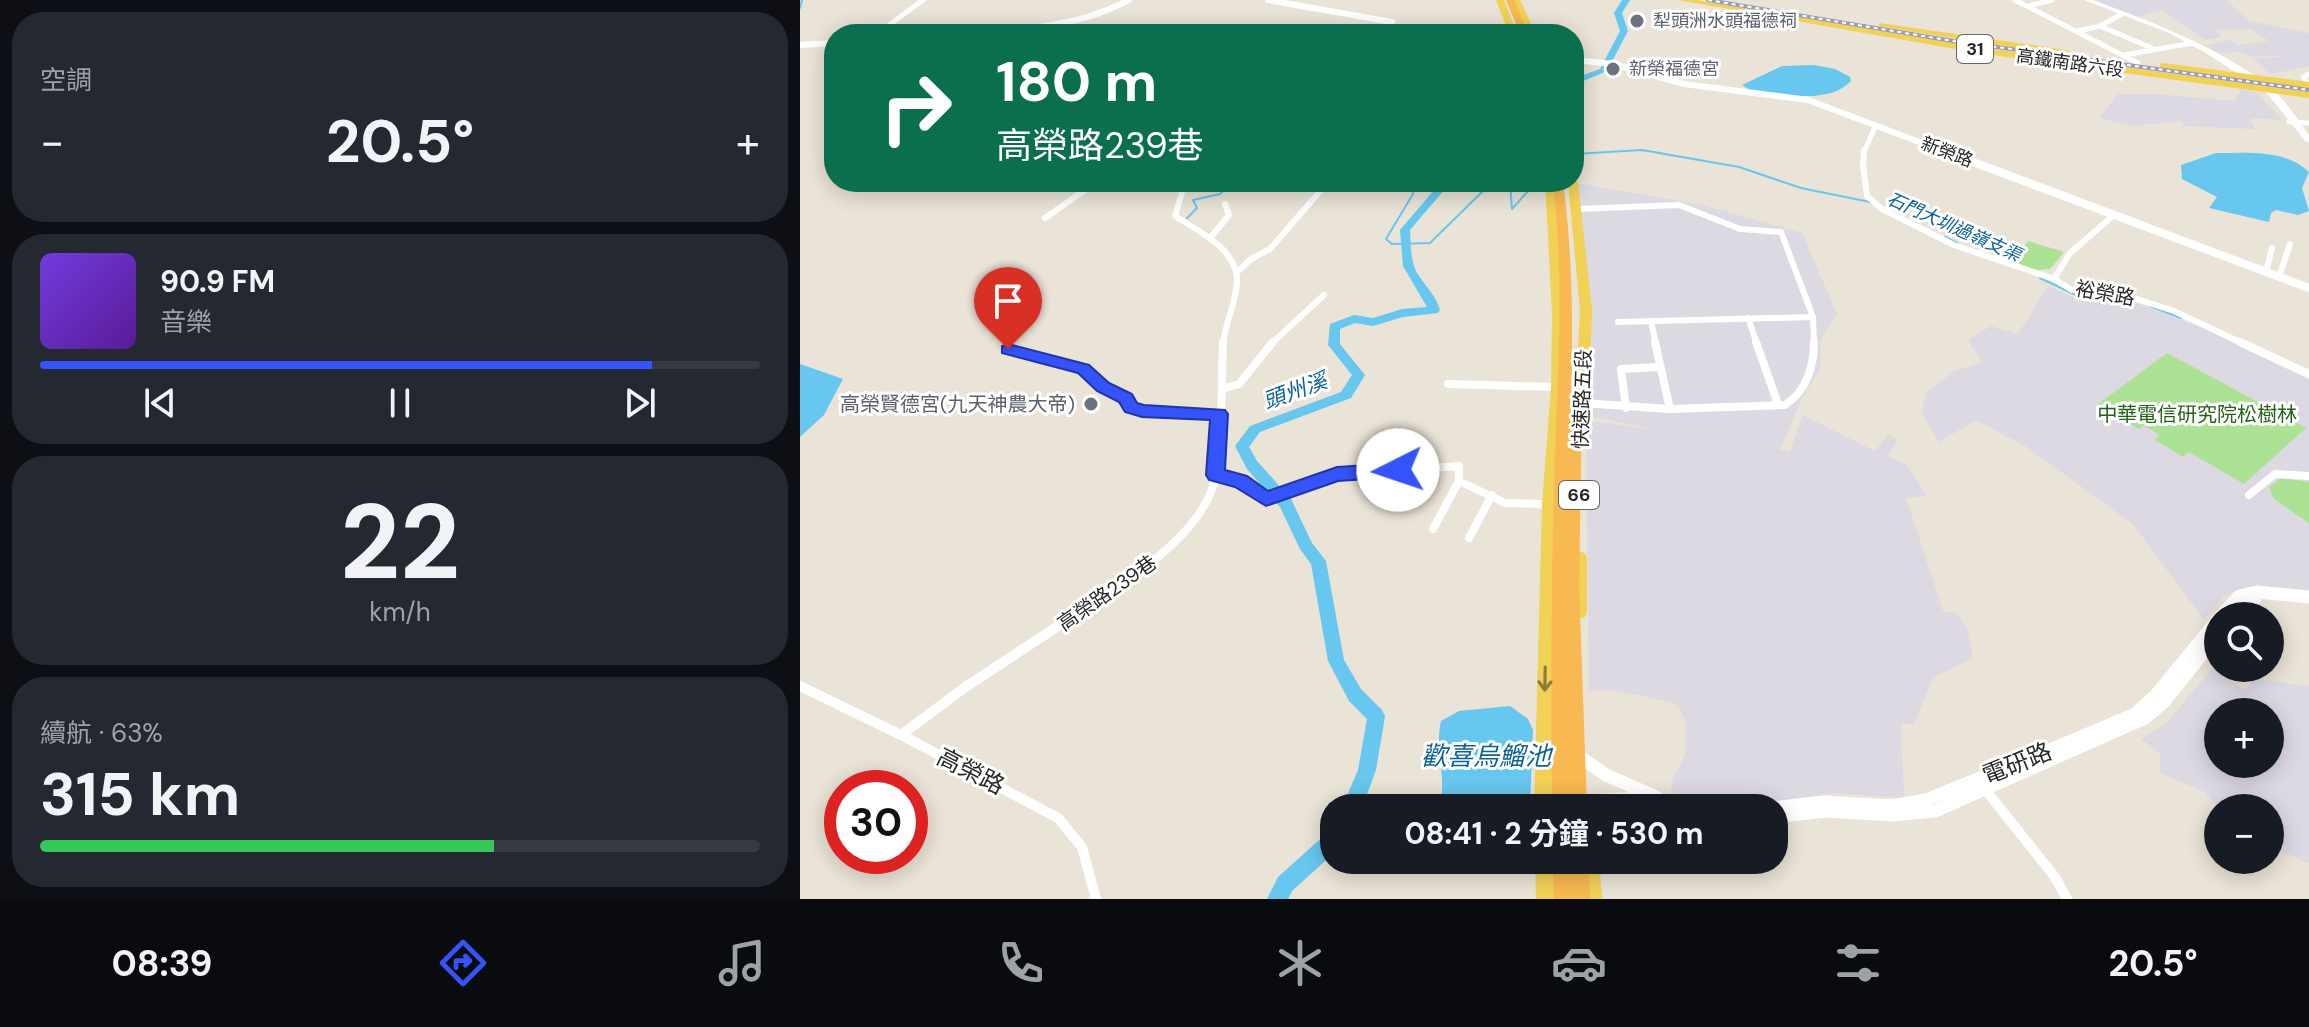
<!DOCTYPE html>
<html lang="zh-TW">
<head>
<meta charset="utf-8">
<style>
	body { margin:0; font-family:"DM Sans","Noto Sans TC",sans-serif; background:#242831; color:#f1f3f6; height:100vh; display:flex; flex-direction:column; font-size:30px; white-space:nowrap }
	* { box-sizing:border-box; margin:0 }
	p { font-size:26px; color:#9ea1a6 }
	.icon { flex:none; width:44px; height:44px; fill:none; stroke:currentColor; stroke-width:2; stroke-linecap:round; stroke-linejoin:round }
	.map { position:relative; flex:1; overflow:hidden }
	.sheet { display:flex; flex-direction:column; gap:12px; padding:12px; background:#0d0f14; width:800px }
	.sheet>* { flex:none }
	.guide { position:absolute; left:24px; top:24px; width:760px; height:168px; border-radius:32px; box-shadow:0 4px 20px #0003; background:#0b6e4f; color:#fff; overflow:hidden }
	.fabs { position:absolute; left:1404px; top:602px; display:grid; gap:16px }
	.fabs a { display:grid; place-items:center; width:80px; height:80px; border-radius:50%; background:#171b24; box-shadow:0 4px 20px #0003; font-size:40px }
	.speed { position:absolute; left:24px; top:770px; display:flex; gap:16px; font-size:40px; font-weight:700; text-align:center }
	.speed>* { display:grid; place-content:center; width:104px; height:104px; border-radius:50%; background:#171b24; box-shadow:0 4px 20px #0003; line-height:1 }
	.speed .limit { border:12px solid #d22; background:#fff; color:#111 }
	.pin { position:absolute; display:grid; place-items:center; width:68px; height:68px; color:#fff; margin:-82px -34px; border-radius:50% 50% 50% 0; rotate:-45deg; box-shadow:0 0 8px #0007 }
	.pin .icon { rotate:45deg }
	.me { position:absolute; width:88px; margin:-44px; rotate:266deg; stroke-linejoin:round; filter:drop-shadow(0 0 6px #0008) }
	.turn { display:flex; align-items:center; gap:28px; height:168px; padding:0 40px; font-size:36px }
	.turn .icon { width:104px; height:104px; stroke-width:2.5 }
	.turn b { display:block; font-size:56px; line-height:68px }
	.big { font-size:60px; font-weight:700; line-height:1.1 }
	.sheet .card { flex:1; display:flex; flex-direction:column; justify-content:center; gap:12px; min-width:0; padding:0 28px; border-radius:32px; background:#242831 }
	.sheet .dial { align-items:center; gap:0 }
	.dial b { font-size:104px; line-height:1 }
	.song { display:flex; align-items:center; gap:24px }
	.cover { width:96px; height:96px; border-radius:12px; background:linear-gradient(135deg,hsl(260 70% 55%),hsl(270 70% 35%)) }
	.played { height:8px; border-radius:4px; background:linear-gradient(90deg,#3453fa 85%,#363941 85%) }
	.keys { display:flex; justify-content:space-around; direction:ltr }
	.heat { display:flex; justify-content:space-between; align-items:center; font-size:44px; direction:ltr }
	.charge { height:12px; border-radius:6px; background:linear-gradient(90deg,#34c759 63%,#363941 0) }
	.trip { position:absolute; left:520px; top:794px; width:468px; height:80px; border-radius:32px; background:#171b24; box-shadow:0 4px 20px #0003; font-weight:700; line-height:80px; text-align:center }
	.tab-bar { display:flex; height:128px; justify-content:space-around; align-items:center; background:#090b0e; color:#9ea1a6 }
	.tab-bar .icon { width:56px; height:56px }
	.tab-bar .current { color:#3453fa }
	.tab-bar b { font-size:36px; color:#f1f3f6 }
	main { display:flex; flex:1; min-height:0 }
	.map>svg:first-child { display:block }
	.industrial { fill:#dcd9e2; fill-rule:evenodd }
	.green { fill:#abe293 }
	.water { fill:#68c7ee }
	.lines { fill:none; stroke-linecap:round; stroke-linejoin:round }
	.stream { stroke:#68c7ee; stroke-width:2 }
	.river { fill:#68c7ee; fill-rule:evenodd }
	.minor-far3 { stroke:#fff; stroke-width:5 }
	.minor-far2 { stroke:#fff; stroke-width:6 }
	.minor-far1 { stroke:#fff; stroke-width:8 }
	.minor { stroke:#fff; stroke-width:10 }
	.tertiary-far2 { stroke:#fff; stroke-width:6 }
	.tertiary-far1 { stroke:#fff; stroke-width:8 }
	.tertiary { stroke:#fff; stroke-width:13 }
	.secondary { fill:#fff; fill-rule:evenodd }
	.primary { fill:#f1d156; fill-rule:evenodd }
	.trunk { fill:#f8b852; fill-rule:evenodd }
	.rail-casing { stroke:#9b9db2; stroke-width:4 }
	.rail { stroke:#fff; stroke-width:2; stroke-dasharray:4; stroke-linecap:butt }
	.oneway { stroke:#8c7c3e }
	.route { fill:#3453fa; stroke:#2236a2; stroke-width:2 }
	.worship-dot { fill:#6b7280; stroke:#fff; stroke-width:3 }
	.labels { text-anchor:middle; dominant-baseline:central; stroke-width:6; stroke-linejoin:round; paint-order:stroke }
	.far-worship-label { font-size:18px; fill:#5b616d; stroke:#fff; text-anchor:start }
	.shield { fill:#fff; stroke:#686868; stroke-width:2 }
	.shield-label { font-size:18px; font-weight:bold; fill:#272727 }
	.far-street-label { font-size:18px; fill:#272727; stroke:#fff }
	.far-water-label { font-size:18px; font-style:italic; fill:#0c6295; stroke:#fff }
	.street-label { font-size:20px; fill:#272727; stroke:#fff }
	.worship-label { font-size:20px; fill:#5b616d; stroke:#fff; text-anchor:end }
	.park-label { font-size:20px; fill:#256218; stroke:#fff }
	.water-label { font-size:22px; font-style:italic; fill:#0c6295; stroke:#fff }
	.near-street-label { font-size:24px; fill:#272727; stroke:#fff }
	.near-water-label { font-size:26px; font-style:italic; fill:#0c6295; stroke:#fff }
</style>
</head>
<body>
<main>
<section class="sheet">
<div class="card"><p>空調</p>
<div class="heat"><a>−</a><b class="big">20.5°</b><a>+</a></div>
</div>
<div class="card">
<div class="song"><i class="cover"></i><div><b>90.9 FM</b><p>音樂</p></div></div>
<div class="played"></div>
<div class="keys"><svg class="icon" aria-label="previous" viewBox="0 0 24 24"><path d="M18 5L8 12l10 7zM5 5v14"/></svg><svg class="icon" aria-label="pause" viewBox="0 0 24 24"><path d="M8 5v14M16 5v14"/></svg><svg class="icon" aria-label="next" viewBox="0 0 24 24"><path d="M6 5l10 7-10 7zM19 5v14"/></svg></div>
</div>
<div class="card dial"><b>22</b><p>km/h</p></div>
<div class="card"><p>續航 · 63%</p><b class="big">315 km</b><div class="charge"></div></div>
</section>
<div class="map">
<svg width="1509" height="899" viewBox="0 0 1509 899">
	<rect width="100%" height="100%" fill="#eae3d7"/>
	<path class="industrial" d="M 1293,0 L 1426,0 L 1449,21 L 1509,33 L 1509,66 L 1471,74 L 1454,59 L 1494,55 L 1452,57 L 1442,52 L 1419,53 L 1406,46 L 1428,40 L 1440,45 L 1469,41 L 1451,29 L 1416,30 L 1422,37 L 1405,40 L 1361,10 L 1337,17 Z
		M 1441,89 L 1457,93 L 1482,120 L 1450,118 L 1455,129 L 1384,126 L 1382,121 L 1330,126 L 1299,118 L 1318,94 L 1355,94 L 1435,101 Z
		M 782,184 L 902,205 L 1002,233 L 1037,314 L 1020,341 L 1021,367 L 1001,400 L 981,448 L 977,449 L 990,451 L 1003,415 L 1075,451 L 1088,435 L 1098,440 L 1088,456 L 1107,465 L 1127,496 L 1106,498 L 1143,611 L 1156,613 L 1167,628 L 1173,658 L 1133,678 L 1114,724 L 1101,724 L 1104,798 L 1037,793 L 937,806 L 871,792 L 873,777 L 885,756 L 886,723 L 880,708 L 872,702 L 813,690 L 789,691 L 786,420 L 862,431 L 793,417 L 777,186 Z
		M 1248,286 L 1274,298 L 1292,300 L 1317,296 L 1401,327 L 1509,380 L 1509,595 L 1441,589 L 1423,596 L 1404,620 L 1333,524 L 1225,446 L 1176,420 L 1139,442 L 1121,413 L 1127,391 L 1153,372 L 1182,362 L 1168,340 L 1191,326 L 1218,334 Z
		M 1412,668 L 1444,690 L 1455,679 L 1509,686 L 1509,863 L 1470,847 L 1470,808 L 1419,808 L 1405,792 L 1360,773 L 1360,753 L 1341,739 L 1366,724 ZM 1418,712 L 1470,712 L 1470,764 L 1418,764 Z"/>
	<path class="green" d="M 1228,241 L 1264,252 L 1250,269 L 1237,270 L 1213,263 Z
		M 1367,353 L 1506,428 L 1444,484 L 1389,452 L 1383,457 L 1355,440 L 1360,435 L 1344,425 L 1339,429 L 1297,405 Z
		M 1481,478 L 1509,482 L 1509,523 L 1474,499 L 1469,487 Z"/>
	<path class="water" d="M 1014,65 L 1035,69 L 1050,77 L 1051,81 C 1027,106 981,93 950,90 L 942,85 L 982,66 Z
		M 1416,153 C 1447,153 1485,149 1509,172 L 1502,188 L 1509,211 L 1498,215 L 1476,210 L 1471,213 L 1469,222 L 1409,208 L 1417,197 L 1382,179 L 1381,165 Z
		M 0,364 L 43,379 L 24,415 L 0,437 Z
		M 710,706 L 728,719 L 733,730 L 730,808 L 639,808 C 648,779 634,751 641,721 L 659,711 Z"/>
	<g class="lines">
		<path class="stream" d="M 0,8 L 2,0
			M 774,154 L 842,150 L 939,167 L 1001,188 L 1070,202
			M 612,182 L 613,194 L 586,239 L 592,244 L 630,243 L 685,189 L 698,182
			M 710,182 L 712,209 L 736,182
			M 387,218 L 397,208 L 393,200 L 420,194 L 431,182
			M 1145,237 L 1157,243
			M 1240,278 L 1276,295 L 1314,294
			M 1350,306 L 1381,318"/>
		<path class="river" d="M 822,0 L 830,0 L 822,13 L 828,31 L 807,71 L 781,82 L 774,89 L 775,78 L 800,69 L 820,31 L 814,13 Z
			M 641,182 L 651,182 L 610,230 C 611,246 610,263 619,276 C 627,288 636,296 640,310 L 638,313 L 603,317 L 573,326 L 555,323 L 540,329 L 540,344 L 565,375 L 551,398 L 460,432 L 449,447 L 457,461 L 491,499 L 512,543 L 526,561 L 544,660 L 561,689 L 582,710 L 585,716 L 576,770 L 562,808 L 542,808 L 558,770 L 567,719 L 549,701 L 528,661 L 511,564 L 500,549 L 480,507 L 447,469 L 435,446 L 450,426 L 541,392 L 552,375 L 528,345 L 530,324 L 554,315 L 573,318 L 602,309 L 627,307 L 603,266 L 600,230 Z
			M 534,830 L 534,853 L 492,891 L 488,899 L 467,899 L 478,877 L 527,833 Z"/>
		<path class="minor-far3" d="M 1215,0 L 1338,63
			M 1228,6 L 1252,0
			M 1300,26 L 1354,49
			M 1277,31 L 1300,26 L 1322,14
			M 77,34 L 123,0
			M 1324,55 L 1393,43
			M 1508,85 L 1503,77 L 1509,74
			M 1489,122 L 1509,123
			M 1064,152 L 1076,125"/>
		<path class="minor-far2" d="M 1064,150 L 1063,165 L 1067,196 L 1082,209 L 1154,245 L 1254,279 L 1272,290 L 1309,290 L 1374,311 L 1444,344
			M 385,182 L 375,216 C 398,231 438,249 437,282 C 436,303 425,323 423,344
			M 776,209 L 879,205 L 940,229 L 981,232 L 1013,317 L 1014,344
			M 245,218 L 292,185
			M 410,238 L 429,215 L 425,204
			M 1466,272 L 1472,248
			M 436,273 L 451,259 L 470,249 L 528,182
			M 1479,277 L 1490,244
			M 1254,279 L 1270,253 L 1314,215
			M 948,318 L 957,344
			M 851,321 L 856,344
			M 818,322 L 1013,317
			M 471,344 L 524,295"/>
		<path class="minor-far1" d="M 855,342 L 870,409
			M 956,342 L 978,404
			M 1440,342 L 1509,374
			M 208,349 L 283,369 L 303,387 L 326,398 L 331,407 L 342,411 L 419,414
			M 648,384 L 758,387
			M 422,389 L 439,384 L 473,342
			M 782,403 L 870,409 L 985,405 C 1007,391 1014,365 1014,342
			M 826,408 L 821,369 L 859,367
			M 416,475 L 441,481 L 466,499 L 537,474 L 659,466 L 659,481 L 705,503 L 749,504
			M 1449,495 L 1475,474 L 1509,476
			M 633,529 L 659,481
			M 669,538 L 692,495
			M 316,588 C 348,567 395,531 410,494 C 424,460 421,382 423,342"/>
		<path class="minor" d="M 0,686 L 109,739 L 258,818 L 282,847 L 296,899
			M 101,735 L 164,688 L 319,586
			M 1184,788 L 1255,877 L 1267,899"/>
		<path class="tertiary-far2" d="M 468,0 L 592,22 L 583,34
			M 154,34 C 215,30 274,29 329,0
			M 0,45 L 34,43
			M 774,60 L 813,64 L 884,84 L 1008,100 L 1146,152"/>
		<path class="tertiary-far1" d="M 1141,150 L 1509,288"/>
		<path class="tertiary" d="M 1421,616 L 1439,596 L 1457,592 L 1509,597
			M 1432,616 L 1444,601 L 1455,599
			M 783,759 L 806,775 L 856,797
			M 775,802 L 841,798 L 880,807
			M 876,807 L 898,808
			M 971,808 L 1024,802 L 1092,806 L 1126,800 L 1269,742 L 1335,714 L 1356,695 L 1418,619
			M 974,817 L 1026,811 L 1092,815 L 1135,811 L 1345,718 L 1364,702 L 1418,634"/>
		<path class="secondary" d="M 1284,0 L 1293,0 C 1354,23 1417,46 1470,87 C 1485,99 1497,119 1509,135 L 1509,142 L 1506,142 L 1466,92 L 1406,53 L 1369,33 Z"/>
		<path class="primary" d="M 696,0 L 704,0 L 717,34 L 709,34 Z
			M 712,0 L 720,0 L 736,34 L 728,34 Z
			M 878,0 L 896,0 L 1184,48 L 1509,92 L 1509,98 L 1184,54 Z
			M 1079,23 L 1267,50 L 1271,53 L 1267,56 L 1082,27 L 1079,27 Z
			M 1363,63 L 1509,82 L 1509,88 L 1360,68 L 1360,64 Z
			M 774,179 L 778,182 L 792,310 L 788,424 L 781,429 L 774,424 L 780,310 L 768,182 L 774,182 Z
			M 745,182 L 755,182 L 764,312 L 765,387 L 756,504 L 754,808 L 734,808 L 742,504 L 751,387 L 752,312 Z
			M 779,551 L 784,553 L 787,557 L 787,612 L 785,617 L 779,619 L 773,617 L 771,612 L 771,557 L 774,553 Z
			M 735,860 L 755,860 L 756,899 L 736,899 Z
			M 779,860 L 799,860 L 802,899 L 782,899 Z"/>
		<path class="trunk" d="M 706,0 L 714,0 L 728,34 L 720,34 Z
			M 753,182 L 763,182 C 773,256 773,329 771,403 L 780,403 L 782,406 L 779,585 L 787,808 L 752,808 C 751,701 751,593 754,486 C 757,384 765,284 753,182 Z
			M 753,860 L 789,860 L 790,899 L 754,899 Z"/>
		<defs>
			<path id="rail" d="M 908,0 L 1153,41 L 1509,90"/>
		</defs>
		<use href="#rail" class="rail-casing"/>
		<use href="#rail" class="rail"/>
	</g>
	<defs><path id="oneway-shaft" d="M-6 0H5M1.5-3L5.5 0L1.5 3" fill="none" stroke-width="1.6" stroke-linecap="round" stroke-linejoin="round" transform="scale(2)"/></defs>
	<use class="oneway" href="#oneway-shaft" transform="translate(745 679) rotate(91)"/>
	<path class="route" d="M 208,344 L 289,365 L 309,383 L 332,394 L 337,403 L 344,405 L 425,410 L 428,414 L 425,470 L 447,476 L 468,491 L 537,467 L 598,463 L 607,470 L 598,477 L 538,481 L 466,506 L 435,487 L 409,480 L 406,475 L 410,420 L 342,417 L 325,412 L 319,402 L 297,391 L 278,373 L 202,353 L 202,346 Z"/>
	<g class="worship-dot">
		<circle cx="837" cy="21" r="8"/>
		<circle cx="813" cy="69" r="8"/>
		<circle cx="291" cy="404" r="8"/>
	</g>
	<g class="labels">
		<g class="far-worship-label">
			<text x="853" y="21">犁頭洲水頭福德祠</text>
			<text x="829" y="69">新榮福德宮</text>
		</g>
		<g class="shield">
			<rect x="1157" y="35" width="36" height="28" rx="6"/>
			<rect x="759" y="481" width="40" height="28" rx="6"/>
		</g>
		<g class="shield-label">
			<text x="1175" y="49">31</text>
			<text x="779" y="495">66</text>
		</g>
		<g class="far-street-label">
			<text transform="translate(1270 63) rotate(8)">高鐵南路六段</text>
			<text transform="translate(1147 152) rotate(21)">新榮路</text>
		</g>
		<g class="far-water-label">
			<text transform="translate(1154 227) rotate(24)">石門大圳過嶺支渠</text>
		</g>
		<g class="street-label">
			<text transform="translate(1305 293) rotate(10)">裕榮路</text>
			<text transform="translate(782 399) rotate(-88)">快速路五段</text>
			<text transform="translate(307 593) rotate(-35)">高榮路239巷</text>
		</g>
		<g class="worship-label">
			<text x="275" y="404">高榮賢德宮(九天神農大帝)</text>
		</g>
		<g class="park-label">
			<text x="1397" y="414">中華電信研究院松樹林</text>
		</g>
		<g class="water-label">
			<text transform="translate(495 391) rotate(-20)">頭州溪</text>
		</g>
		<g class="near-street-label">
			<text transform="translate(1217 763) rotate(-22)">電研路</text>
			<text transform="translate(171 771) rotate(27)">高榮路</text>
		</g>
		<g class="near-water-label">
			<text x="686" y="756">歡喜烏鰡池</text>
		</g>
	</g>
</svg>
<div class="fabs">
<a><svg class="icon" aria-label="search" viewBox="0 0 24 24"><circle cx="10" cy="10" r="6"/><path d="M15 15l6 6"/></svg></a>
<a>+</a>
<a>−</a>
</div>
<div class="speed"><div class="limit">30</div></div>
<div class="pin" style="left:208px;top:349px;background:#d93025"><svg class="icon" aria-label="arrive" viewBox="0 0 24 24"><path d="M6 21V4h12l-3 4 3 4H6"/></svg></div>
<svg class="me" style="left:598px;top:470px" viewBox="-20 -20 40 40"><circle r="19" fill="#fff"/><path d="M0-13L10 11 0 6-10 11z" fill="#3453fa"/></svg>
<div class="trip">08:41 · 2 分鐘 · 530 m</div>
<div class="guide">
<div class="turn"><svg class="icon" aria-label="right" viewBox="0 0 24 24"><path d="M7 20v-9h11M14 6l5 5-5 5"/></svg><div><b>180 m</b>高榮路239巷</div></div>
</div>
</div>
</main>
<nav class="tab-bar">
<b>08:39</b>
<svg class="icon current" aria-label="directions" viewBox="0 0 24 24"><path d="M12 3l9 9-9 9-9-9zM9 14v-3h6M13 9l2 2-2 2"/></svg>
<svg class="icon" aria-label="music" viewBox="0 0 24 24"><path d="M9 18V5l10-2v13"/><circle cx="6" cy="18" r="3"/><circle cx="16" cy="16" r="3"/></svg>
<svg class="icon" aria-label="phone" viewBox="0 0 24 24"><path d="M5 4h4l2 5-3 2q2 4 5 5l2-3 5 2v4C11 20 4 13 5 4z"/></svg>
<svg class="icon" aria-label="climate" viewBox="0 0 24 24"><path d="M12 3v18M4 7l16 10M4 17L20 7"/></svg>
<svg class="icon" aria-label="car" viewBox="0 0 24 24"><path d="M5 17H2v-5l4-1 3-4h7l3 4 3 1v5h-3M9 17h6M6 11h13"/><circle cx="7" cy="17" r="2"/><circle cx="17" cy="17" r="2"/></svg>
<svg class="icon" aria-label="filters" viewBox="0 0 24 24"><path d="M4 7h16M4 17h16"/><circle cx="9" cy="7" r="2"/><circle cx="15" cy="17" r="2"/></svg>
<b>20.5°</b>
</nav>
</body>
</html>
